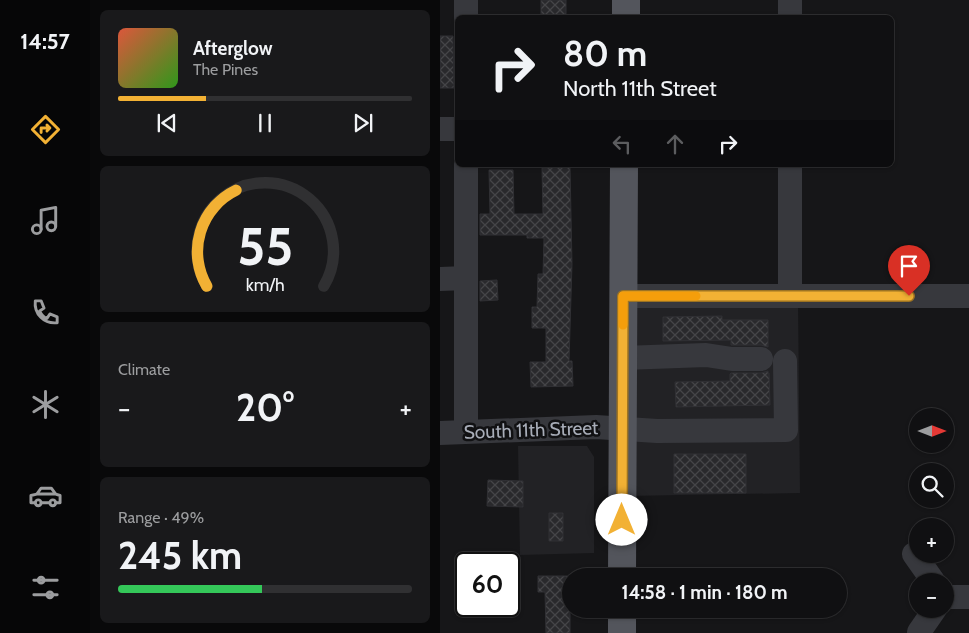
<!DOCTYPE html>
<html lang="en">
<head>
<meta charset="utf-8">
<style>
	body { margin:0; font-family:Cabin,sans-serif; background:#19191b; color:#f1f3f6; height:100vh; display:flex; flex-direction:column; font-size:19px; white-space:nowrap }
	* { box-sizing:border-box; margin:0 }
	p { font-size:16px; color:#9c9d9f }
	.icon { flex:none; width:28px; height:28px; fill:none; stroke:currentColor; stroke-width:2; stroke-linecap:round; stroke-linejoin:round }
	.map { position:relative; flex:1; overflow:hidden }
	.panel { display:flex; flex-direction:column; gap:10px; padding:10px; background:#09090a; width:350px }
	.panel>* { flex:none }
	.banner { position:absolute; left:15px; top:15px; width:439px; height:152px; border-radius:8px; box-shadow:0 1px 4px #0004,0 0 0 1px #303032; background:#101012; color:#f1f3f6; overflow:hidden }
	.needle { width:32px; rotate:90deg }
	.buttons { position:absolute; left:469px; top:408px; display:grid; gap:10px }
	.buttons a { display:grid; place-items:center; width:45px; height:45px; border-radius:50%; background:#101012; box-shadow:0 1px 4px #0004,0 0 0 1px #303032; font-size:25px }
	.speed { position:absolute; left:15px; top:552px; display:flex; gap:10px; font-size:25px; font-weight:700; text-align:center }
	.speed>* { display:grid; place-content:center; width:65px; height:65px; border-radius:50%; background:#101012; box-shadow:0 1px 4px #0004,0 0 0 1px #303032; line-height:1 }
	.speed .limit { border:2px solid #111; border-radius:8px; background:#fff; color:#111 }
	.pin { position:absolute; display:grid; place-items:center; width:42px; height:42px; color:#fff; margin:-51px -21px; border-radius:50% 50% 50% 0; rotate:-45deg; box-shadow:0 0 5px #0007 }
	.pin .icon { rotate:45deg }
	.me { position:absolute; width:55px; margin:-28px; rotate:0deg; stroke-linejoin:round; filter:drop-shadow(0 0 4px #0008) }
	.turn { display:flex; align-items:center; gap:18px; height:105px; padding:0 25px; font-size:22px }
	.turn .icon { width:65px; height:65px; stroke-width:2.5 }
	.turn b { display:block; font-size:35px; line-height:42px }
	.lanes { display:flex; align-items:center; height:48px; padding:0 25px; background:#0003; justify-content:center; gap:25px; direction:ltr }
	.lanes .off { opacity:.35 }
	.big { font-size:38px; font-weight:800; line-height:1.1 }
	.panel .card { flex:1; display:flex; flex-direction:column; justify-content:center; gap:8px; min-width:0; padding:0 18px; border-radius:8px; background:#19191b }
	.panel .dial { align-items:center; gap:0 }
	.dial svg { height:130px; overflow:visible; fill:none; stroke:#303032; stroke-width:7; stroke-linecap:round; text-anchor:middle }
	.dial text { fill:#f1f3f6; stroke:none }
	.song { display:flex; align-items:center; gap:15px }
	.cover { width:60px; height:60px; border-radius:8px; background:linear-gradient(135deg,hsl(10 70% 55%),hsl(110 70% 35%)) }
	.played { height:5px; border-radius:2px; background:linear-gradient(90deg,#f2b134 30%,#303032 30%) }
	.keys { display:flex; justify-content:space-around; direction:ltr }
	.heat { display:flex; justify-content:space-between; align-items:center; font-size:28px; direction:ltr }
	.charge { height:8px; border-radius:4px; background:linear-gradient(90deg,#34c759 49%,#303032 0) }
	.trip { position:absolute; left:122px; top:568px; width:285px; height:50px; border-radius:25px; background:#101012; box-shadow:0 1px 4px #0004,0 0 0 1px #303032; font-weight:800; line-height:50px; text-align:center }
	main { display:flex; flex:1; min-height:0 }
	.dock { display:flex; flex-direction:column; width:90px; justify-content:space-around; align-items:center; background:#060607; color:#9c9d9f }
	.dock .icon { width:35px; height:35px }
	.dock .current { color:#f2b134 }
	.dock b { font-size:22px; color:#f1f3f6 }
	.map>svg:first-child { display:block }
	.built { fill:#222225 }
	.building { fill:url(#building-cross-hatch); stroke:#303034 }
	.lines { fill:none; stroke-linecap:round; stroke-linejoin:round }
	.minor { stroke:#37383d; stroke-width:24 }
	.major { stroke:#53555c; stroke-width:28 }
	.route-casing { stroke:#9d7322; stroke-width:12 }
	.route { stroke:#f2b134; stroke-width:9 }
	.slow { stroke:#f59e0b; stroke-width:9 }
	.labels { text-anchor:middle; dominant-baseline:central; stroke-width:5; stroke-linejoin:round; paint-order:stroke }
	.street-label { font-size:19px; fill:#a8adb8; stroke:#111113 }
</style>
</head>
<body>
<main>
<nav class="dock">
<b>14:57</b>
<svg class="icon current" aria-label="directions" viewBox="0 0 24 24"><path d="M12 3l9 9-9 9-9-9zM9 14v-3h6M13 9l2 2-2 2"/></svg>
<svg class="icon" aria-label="music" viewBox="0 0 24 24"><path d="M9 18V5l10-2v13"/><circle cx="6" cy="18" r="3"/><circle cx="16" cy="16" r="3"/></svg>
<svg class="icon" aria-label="phone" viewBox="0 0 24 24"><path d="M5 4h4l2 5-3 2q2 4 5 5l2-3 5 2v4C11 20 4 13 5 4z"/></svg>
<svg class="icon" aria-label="climate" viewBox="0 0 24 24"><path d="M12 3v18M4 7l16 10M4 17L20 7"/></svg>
<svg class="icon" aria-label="car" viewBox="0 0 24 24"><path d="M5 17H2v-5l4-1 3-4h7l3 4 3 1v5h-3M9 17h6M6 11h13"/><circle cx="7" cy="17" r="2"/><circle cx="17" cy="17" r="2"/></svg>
<svg class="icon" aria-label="filters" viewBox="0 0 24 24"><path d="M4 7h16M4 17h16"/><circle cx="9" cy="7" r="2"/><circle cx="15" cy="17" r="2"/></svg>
</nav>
<section class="panel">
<div class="card">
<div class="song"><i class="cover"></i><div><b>Afterglow</b><p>The Pines</p></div></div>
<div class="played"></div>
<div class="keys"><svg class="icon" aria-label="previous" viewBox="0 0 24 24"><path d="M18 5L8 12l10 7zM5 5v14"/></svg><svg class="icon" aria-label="pause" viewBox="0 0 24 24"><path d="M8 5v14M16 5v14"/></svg><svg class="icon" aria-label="next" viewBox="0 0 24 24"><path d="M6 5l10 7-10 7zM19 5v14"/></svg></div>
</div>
<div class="card dial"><svg viewBox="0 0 100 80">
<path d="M14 69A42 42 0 1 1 86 69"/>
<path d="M14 69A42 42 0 0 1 32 10" stroke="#f2b134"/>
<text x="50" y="56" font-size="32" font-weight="700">55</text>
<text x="50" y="72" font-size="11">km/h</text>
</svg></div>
<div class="card"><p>Climate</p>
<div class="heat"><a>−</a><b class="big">20°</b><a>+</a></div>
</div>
<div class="card"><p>Range · 49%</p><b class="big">245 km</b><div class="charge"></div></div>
</section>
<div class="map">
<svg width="529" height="633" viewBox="0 0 529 633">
	<defs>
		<pattern id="building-cross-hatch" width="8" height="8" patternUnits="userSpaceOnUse" patternTransform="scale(1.25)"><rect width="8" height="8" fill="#29292c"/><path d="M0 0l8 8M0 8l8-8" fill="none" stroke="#454548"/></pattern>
	</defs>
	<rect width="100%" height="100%" fill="#161618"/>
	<path class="built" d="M 187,301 L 358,301 L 360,493 L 187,496 Z
		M 78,446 L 147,446 L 154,457 L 154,553 L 80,555 Z"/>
	<path class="building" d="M 101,0 L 126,0 L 126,18 L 101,18 Z
		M 0,36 L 13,36 L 14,88 L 0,88 Z
		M 130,167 L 132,264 L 129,361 L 132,361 L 133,386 L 91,387 L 90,362 L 106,362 L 106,328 L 92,328 L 92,307 L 97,307 L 98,274 L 103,274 L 104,238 L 87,238 L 87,235 L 40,235 L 40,214 L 50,214 L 49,170 L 73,170 L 74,214 L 103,214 L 102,168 Z
		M 57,280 L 58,300 L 40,301 L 40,281 Z
		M 282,316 L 282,320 L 328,320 L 328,347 L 321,345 L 291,345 L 291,340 L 223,341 L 223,317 Z
		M 328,371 L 328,373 L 329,373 L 330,405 L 236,407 L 235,382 L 290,381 L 290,374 L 291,373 L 321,373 Z
		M 234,454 L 306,454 L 306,493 L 234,493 Z
		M 48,480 L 83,481 L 83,507 L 47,506 Z
		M 109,513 L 123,513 L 123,541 L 109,541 Z
		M 98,576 L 130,576 L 130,633 L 106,633 L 105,592 L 98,592 Z"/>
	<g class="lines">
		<path class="minor" d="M 26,0 L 26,18
			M 350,18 L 350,0
			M 0,129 L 18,129
			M 26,165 L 26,432
			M 0,279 L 26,278
			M 183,296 L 529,296
			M 350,296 L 350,165
			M 183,358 L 266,355 L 292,359 L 321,359
			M 0,433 L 156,427 L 217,431 L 346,430 L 345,361
			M 474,554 L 493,581
			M 505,597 L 529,597
			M 479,632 L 495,609"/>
		<path class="major" d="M 186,18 L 186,0
			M 182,576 L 184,165
			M 182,633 L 182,609"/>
	</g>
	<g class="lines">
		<defs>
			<path id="route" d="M 182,520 L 183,296 L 469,296"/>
		</defs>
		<use href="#route" class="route-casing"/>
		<use href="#route" class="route"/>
		<path class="slow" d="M 183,325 L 183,296 L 256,296"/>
	</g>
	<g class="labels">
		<g class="street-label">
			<text transform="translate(91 430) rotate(-2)">South 11th Street</text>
		</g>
	</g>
</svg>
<div class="buttons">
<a><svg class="needle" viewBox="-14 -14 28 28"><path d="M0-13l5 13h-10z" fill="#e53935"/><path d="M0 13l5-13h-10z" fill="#9c9d9f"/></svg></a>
<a><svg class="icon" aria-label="search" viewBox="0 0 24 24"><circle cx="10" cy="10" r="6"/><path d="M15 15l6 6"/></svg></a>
<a>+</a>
<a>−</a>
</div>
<div class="speed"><div class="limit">60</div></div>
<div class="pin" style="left:469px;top:296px;background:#d93025"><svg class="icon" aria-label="arrive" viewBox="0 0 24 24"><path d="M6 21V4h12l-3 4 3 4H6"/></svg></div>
<svg class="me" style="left:182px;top:520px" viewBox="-20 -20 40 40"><circle r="19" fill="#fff"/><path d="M0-13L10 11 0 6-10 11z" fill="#f2b134"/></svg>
<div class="trip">14:58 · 1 min · 180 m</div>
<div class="banner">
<div class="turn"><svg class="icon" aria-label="right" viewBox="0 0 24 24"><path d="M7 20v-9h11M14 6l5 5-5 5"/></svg><div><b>80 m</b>North 11th Street</div></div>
<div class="lanes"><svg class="icon off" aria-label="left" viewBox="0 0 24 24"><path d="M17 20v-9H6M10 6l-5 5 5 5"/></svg><svg class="icon off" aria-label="ahead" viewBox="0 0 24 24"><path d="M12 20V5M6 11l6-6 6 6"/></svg><svg class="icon" aria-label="right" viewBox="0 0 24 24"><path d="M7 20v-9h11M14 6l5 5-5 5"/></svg></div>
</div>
</div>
</main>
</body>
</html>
